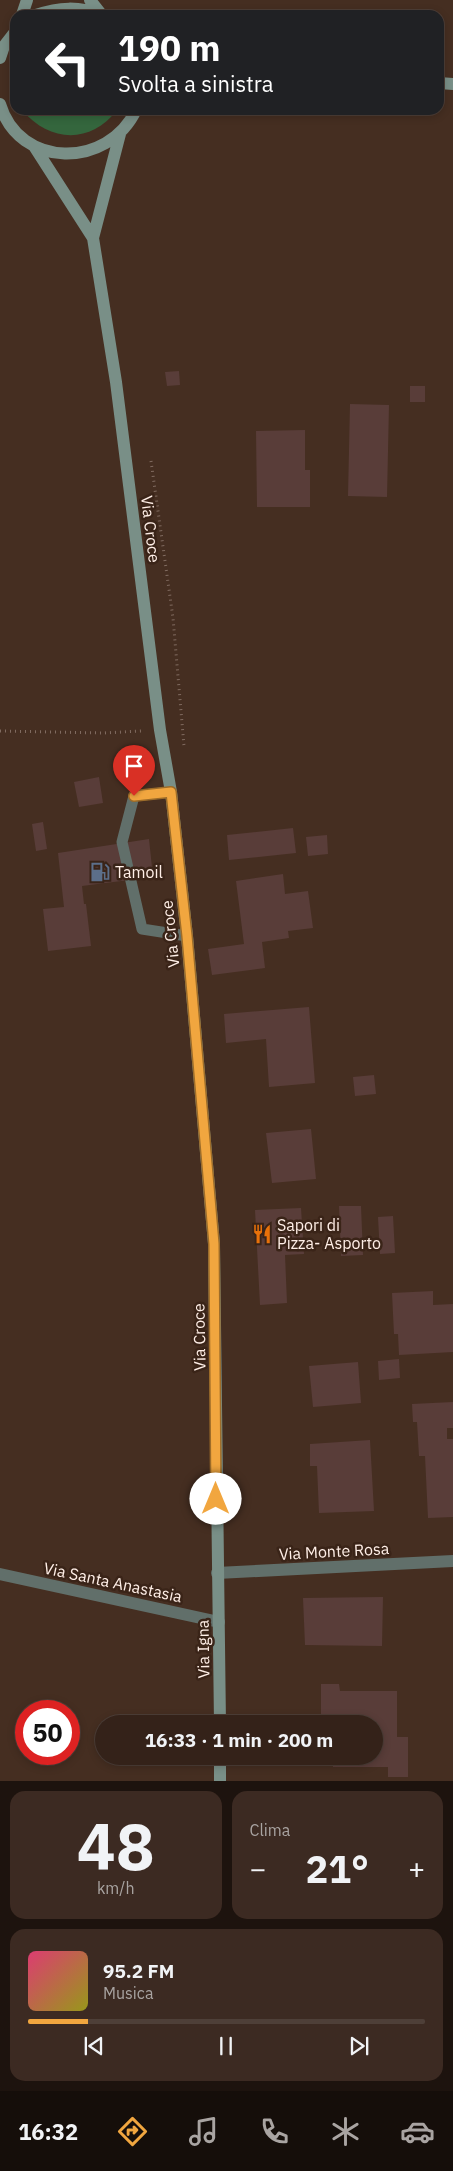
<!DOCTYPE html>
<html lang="it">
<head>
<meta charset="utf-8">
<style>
	body { margin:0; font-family:"IBM Plex Sans",sans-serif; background:#3c2a22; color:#f1f3f6; height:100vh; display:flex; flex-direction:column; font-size:19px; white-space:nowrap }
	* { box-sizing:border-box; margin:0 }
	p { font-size:16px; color:#a9a4a2 }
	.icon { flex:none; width:28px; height:28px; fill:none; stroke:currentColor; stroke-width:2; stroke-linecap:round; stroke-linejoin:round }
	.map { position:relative; height:1781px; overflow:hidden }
	.details { display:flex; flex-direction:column; gap:10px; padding:10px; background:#1d130e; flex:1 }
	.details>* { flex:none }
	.hud { position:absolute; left:10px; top:10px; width:434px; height:105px; border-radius:15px; box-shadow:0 2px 8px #0003,0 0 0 1px #4e3f38; background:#202124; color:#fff; overflow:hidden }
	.speed { position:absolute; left:15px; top:1700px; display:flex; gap:10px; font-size:25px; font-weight:700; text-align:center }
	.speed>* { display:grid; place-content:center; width:65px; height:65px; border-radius:50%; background:#342219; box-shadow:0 2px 8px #0003,0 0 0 1px #4e3f38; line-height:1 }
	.speed .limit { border:8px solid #d22; background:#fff; color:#111 }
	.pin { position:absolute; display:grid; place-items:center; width:42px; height:42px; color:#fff; margin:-51px -21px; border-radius:50% 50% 50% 0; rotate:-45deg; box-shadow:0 0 5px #0007 }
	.pin .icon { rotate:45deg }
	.me { position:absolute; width:55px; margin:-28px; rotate:0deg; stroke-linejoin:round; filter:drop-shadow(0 0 4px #0008) }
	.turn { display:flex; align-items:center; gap:18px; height:105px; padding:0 25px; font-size:22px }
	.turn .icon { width:65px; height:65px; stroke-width:2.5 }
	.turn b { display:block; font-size:35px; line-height:42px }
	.big { font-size:38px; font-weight:700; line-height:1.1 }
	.details .card { flex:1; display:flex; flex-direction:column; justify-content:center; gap:8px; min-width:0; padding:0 18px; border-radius:15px; background:#3c2a22 }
	.details .dial { align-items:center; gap:0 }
	.dial b { font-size:65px; line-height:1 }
	.song { display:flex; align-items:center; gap:15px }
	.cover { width:60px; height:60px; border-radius:8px; background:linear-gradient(135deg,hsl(340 70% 55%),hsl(60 70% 35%)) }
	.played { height:5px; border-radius:2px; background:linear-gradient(90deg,#f1a63f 15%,#4e3f38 15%) }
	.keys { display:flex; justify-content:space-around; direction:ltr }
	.heat { display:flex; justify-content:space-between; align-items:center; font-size:28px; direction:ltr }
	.details .tiles { flex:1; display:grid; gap:10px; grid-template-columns:1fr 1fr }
	.card:last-child { grid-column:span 2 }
	.trip { position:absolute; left:95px; top:1715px; width:288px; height:50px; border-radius:25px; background:#342219; box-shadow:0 2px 8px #0003,0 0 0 1px #4e3f38; font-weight:700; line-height:50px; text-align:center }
	.tabs { display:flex; height:80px; justify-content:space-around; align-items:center; background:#150e0a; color:#a9a4a2 }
	.tabs .icon { width:35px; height:35px }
	.tabs .selected { color:#f1a63f }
	.tabs b { font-size:22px; color:#f1f3f6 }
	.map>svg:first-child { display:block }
	.green { fill:#34663d }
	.building { fill:#593d39 }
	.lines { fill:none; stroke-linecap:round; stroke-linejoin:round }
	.path { stroke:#806b60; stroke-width:3; stroke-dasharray:1 4; stroke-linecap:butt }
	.lane { stroke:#616f6a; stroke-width:11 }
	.street { stroke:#616f6a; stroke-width:12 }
	.secondary { stroke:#798f87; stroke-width:12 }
	.route-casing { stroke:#9d6c29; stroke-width:12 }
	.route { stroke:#f1a63f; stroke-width:9 }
	.labels { text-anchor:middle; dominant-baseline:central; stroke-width:5; stroke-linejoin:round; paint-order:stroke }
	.street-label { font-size:16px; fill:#ffefe7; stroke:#3a2418 }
	.poi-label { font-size:16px; fill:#ffefe7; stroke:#3a2418; text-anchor:start }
</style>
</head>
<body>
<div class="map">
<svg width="453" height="1781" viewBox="0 0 453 1781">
	<rect width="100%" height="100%" fill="#452e21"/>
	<path class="green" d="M 22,110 L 117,110 C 90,145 49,142 22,110 Z"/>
	<path class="building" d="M 179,371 L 180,385 L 167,386 L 165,372 Z
		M 410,386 L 425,386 L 425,402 L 410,402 Z
		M 350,404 L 389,405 L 387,497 L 348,496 Z
		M 305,430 L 305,470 L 310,470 L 310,507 L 257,507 L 256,431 Z
		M 99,777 L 103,803 L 79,807 L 74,782 Z
		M 43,822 L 47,849 L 36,851 L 32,824 Z
		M 293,828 L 296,853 L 229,860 L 227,835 Z
		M 327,835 L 328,854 L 308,856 L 306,837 Z
		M 149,839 L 153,877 L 82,886 L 84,904 L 86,904 L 91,946 L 48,951 L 43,909 L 64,907 L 58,853 Z
		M 283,874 L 285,894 L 308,891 L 313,928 L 288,931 L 289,938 L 262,942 L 265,968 L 212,975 L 208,949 L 244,944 L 236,881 Z
		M 309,1007 L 315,1083 L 269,1087 L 266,1039 L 226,1043 L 224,1014 Z
		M 374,1075 L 376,1094 L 355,1096 L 353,1077 Z
		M 311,1129 L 316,1179 L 272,1183 L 266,1133 Z
		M 339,1206 L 361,1206 L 363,1255 L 341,1256 Z
		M 301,1208 L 304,1254 L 285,1255 L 287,1303 L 260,1305 L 255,1210 Z
		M 393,1216 L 395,1253 L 380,1254 L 378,1217 Z
		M 433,1291 L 433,1305 L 453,1304 L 453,1352 L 399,1355 L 398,1334 L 394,1334 L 392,1293 Z
		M 399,1359 L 400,1378 L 379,1380 L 378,1361 Z
		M 358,1362 L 361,1403 L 313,1407 L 309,1366 Z
		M 453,1402 L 453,1428 L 447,1428 L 447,1439 L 453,1439 L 453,1517 L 428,1518 L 425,1456 L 419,1456 L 417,1422 L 413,1422 L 412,1404 Z
		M 370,1440 L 374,1511 L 319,1513 L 317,1466 L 310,1466 L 310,1444 Z
		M 383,1597 L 382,1646 L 305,1645 L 303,1598 Z
		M 321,1684 L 339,1684 L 340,1691 L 397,1691 L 397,1737 L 408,1737 L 408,1777 L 388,1777 L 388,1767 L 333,1767 L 332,1756 L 374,1756 L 374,1724 L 321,1724 Z"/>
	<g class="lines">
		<path class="path" d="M 151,461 L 173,618 L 184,746
			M 0,731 L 103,733 L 142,731"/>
		<path class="lane" d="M 171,792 L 134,796 L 122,842 L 142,929 L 187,936"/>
		<path class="street" d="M 217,1573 L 453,1561
			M 0,1574 L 219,1622"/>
		<path class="secondary" d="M 90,0 L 101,14
			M 22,15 L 27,0
			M 36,15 C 59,7 79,6 102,15
			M 0,58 L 4,46 L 15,32
			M 439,83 L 453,84
			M 0,104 C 19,169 108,169 136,110
			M 34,146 L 93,238 L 116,382 L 160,730 L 171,792 L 187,936 L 214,1244 L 220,1724
			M 93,238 L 120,134
			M 220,1756 L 220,1781"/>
	</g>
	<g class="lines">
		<defs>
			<path id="route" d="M 134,796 L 171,792 L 187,936 L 214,1244 L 216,1499"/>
		</defs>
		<use href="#route" class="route-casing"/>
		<use href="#route" class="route"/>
	</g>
	<defs>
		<symbol id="fuel-bare" viewBox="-9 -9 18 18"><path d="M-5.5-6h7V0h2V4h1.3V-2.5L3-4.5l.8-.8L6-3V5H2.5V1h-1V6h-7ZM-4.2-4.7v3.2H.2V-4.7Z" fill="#5c6f8a" stroke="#3a2418" stroke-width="2.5" paint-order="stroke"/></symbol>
		<symbol id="restaurant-bare" viewBox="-9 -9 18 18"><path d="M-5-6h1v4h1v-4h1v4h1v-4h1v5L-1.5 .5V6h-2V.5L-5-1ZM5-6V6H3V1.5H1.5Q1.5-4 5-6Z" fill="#e8710a" stroke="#3a2418" stroke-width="2.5" paint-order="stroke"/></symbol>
	</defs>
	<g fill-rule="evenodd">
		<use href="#fuel-bare" x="86" y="858" width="28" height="28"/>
		<use href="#restaurant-bare" x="248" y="1220" width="28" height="28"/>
	</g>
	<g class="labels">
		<g class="street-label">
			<text transform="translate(151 529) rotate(83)">Via Croce</text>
			<text transform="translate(170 934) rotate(-96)">Via Croce</text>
			<text transform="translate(199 1337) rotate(-91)">Via Croce</text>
			<text transform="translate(334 1551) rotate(-3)">Via Monte Rosa</text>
			<text transform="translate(113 1582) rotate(12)">Via Santa Anastasia</text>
			<text transform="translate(203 1649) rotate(-91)">Via Igna</text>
		</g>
		<g class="poi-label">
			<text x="115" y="872">Tamoil</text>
			<text x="277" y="1225">Sapori di<tspan x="277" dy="18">Pizza- Asporto</tspan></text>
		</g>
	</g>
</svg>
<div class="speed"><div class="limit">50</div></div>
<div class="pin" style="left:134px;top:796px;background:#d93025"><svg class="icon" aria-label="arrive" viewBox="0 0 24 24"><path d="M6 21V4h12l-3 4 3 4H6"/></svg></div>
<svg class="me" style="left:216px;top:1499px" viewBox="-20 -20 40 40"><circle r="19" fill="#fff"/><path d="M0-13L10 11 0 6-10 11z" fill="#f1a63f"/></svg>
<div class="trip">16:33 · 1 min · 200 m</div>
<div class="hud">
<div class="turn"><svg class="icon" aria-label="left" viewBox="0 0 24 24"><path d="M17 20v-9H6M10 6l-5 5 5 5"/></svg><div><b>190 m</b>Svolta a sinistra</div></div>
</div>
</div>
<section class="details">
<div class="tiles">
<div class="card dial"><b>48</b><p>km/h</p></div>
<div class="card"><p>Clima</p>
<div class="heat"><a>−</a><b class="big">21°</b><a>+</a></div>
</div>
<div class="card">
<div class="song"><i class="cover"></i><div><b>95.2 FM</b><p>Musica</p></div></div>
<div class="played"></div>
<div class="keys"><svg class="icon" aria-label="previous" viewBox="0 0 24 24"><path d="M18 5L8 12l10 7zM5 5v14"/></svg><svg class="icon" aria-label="pause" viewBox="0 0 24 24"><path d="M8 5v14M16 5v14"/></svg><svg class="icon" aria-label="next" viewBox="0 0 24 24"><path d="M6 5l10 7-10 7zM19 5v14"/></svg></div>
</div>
</div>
</section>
<nav class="tabs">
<b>16:32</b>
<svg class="icon selected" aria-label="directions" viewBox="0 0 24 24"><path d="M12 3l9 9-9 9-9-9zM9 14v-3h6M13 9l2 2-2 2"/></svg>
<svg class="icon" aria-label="music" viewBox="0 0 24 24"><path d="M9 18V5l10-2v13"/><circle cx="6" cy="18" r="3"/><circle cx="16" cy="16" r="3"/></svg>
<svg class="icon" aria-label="phone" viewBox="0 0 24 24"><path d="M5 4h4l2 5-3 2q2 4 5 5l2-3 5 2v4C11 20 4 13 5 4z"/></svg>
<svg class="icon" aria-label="climate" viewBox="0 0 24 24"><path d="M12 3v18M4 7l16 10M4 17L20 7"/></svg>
<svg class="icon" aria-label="car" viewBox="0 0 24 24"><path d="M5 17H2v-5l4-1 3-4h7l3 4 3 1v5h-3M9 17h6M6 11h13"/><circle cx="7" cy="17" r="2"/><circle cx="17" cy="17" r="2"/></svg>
</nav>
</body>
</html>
